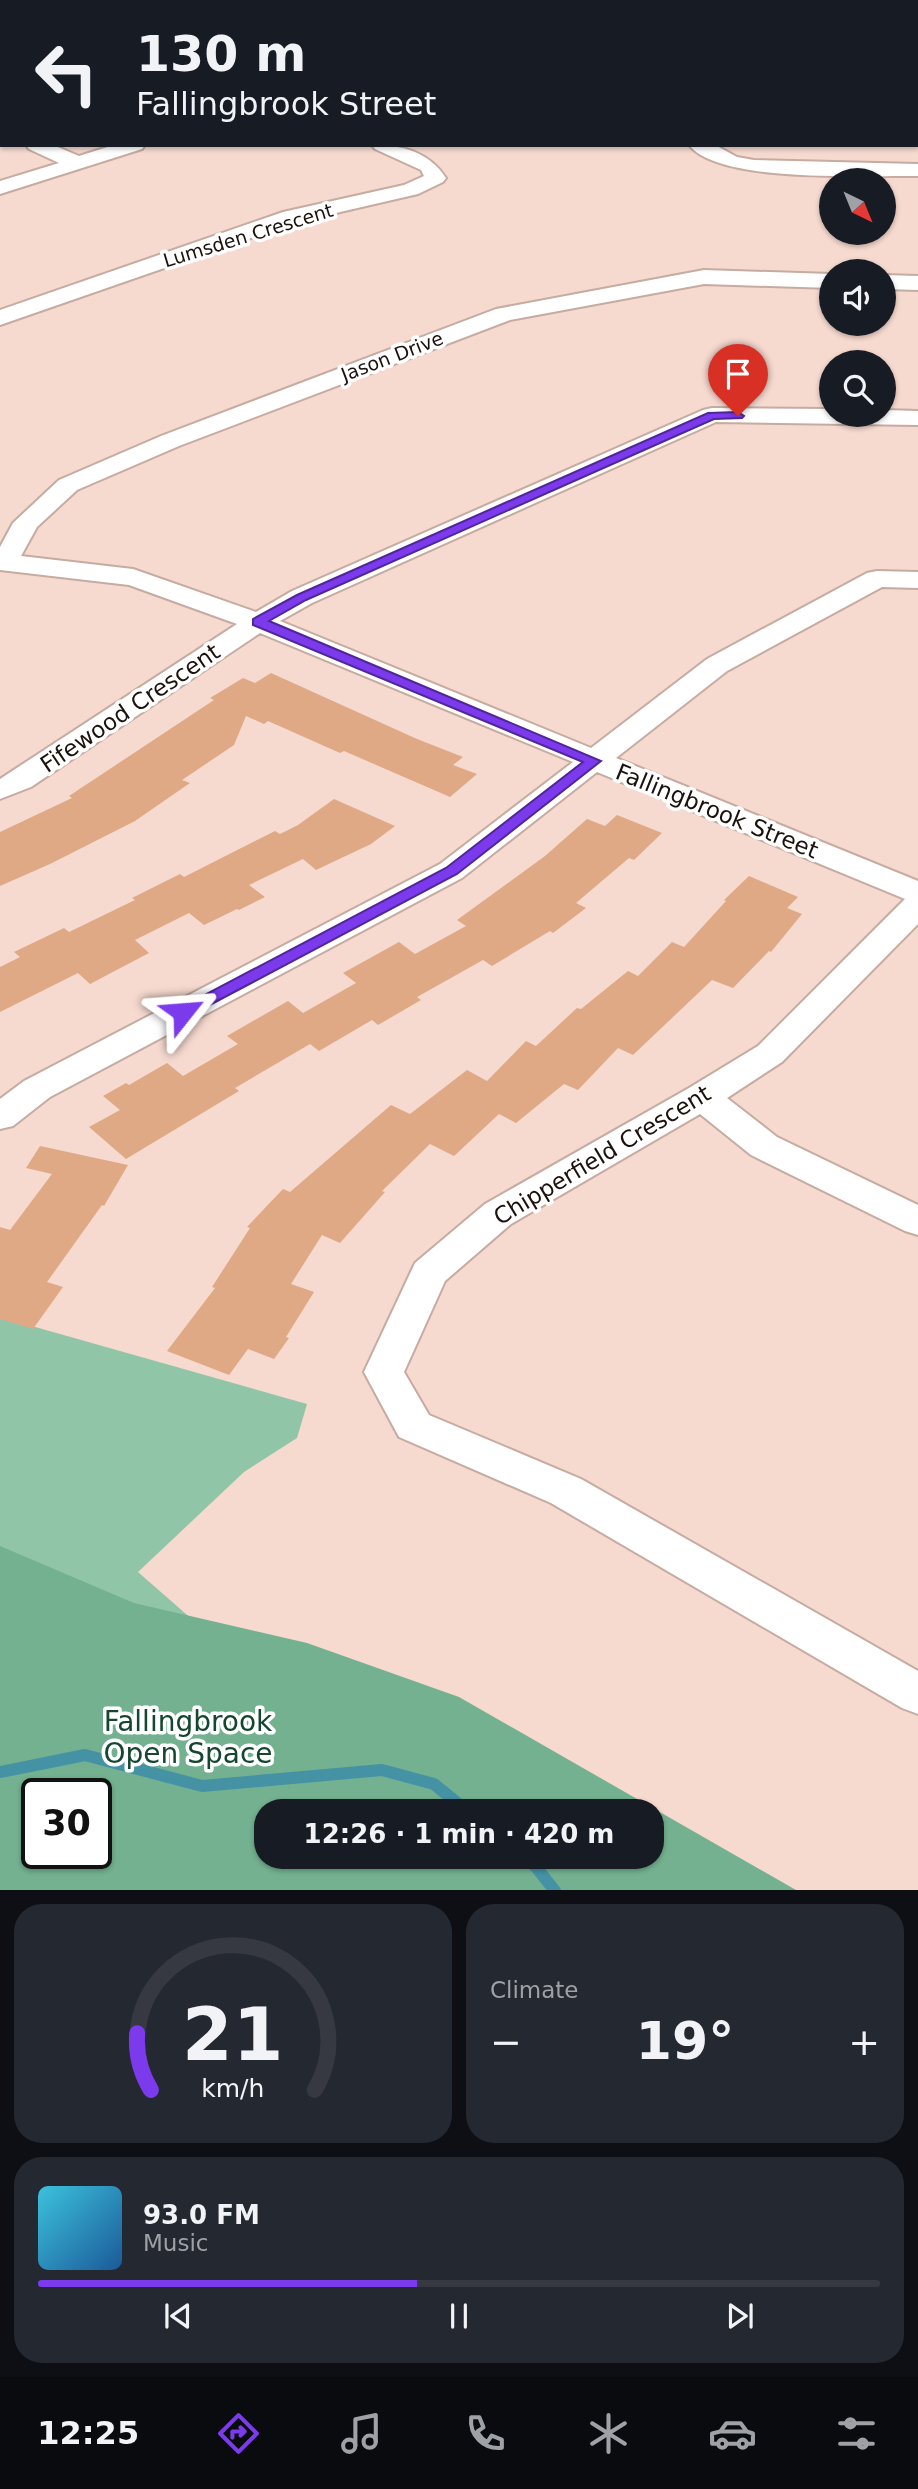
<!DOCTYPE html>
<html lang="en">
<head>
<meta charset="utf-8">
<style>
	body { margin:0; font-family:"DejaVu Sans",sans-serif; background:#242831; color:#f1f3f6; height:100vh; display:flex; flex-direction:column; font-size:26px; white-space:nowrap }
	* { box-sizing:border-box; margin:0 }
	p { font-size:23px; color:#9ea1a6 }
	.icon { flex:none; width:38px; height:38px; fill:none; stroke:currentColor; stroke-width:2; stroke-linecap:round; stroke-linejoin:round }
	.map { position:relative; height:1890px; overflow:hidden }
	.side { display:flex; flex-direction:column; gap:14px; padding:14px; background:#0d0f14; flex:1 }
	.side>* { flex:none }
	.banner { position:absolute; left:0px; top:0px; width:919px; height:147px; box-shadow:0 2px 5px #0004; background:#171b24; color:#f1f3f6; overflow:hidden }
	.needle { width:46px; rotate:137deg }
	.fabs { position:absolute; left:819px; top:168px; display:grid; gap:14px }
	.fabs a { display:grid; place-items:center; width:77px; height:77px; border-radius:50%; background:#171b24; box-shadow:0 2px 5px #0004; font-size:35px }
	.speed { position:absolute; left:21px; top:1778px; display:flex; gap:14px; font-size:35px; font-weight:700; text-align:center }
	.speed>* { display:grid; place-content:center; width:91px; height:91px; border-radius:50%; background:#171b24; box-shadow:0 2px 5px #0004; line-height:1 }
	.speed .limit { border:4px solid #111; border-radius:10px; background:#fff; color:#111 }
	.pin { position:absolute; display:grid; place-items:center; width:60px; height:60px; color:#fff; margin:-72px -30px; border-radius:50% 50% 50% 0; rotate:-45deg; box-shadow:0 0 7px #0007 }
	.pin .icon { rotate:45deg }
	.me { position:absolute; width:77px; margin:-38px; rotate:62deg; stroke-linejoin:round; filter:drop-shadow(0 0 5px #0008) }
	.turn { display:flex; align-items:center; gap:24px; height:147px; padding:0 21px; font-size:32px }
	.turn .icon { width:91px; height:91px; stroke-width:2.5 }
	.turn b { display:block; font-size:49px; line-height:60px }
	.big { font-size:52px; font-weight:700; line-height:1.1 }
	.side .tile { flex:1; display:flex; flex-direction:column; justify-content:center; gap:10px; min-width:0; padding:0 24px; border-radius:28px; background:#242831 }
	.side .dial { align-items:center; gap:0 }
	.dial svg { height:182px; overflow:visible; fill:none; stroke:#363941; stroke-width:7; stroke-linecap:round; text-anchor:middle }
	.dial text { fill:#f1f3f6; stroke:none }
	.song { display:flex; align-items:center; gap:21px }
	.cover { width:84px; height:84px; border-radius:10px; background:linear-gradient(135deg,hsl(190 70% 55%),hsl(210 70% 35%)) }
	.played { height:7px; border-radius:4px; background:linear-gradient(90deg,#7c3aed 45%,#363941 45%) }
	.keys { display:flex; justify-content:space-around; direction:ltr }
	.heat { display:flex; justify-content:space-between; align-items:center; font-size:38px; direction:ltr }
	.side .tiles { flex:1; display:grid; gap:14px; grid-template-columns:1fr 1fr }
	.tile:last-child { grid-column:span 2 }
	.trip { position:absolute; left:254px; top:1799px; width:410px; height:70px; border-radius:28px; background:#171b24; box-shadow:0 2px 5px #0004; font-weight:700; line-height:70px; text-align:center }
	.menu { display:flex; height:112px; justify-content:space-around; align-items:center; background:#090b0e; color:#9ea1a6 }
	.menu .icon { width:49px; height:49px }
	.menu .on { color:#7c3aed }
	.menu b { font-size:32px; color:#f1f3f6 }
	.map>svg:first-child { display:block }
	.green { fill:#91c5a8; fill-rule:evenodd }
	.forest { fill:#73b190; fill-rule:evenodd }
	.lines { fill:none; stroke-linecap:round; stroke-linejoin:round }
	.stream { stroke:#4592a5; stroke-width:12 }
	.building { fill:#e0a986 }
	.minor-casing { stroke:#c6aba1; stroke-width:4 }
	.tertiary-casing { stroke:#c6aba1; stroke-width:4 }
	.minor { fill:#fff; fill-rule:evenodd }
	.tertiary { fill:#fff; fill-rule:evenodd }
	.route { fill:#7c3aed; stroke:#51269a; stroke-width:2 }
	.labels { text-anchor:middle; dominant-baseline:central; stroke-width:7; stroke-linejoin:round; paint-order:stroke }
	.far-street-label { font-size:19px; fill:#1b120e; stroke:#fff }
	.street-label { font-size:23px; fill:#1b120e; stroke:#fff }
	.near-park-label { font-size:28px; fill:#154730; stroke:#fff }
</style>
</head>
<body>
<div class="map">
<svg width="918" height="1891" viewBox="0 0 918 1891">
	<rect width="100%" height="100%" fill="#f6d9cf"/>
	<path class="green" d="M 0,1317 L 307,1404 L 297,1438 L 244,1472 L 138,1572 L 194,1621 L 266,1811 L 266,1857 L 0,1890 ZM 37,1794 L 96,1794 L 96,1853 L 37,1853 Z"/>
	<path class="forest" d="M 0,1546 L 134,1603 L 307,1643 L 459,1697 L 796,1890 L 0,1890 ZM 37,1794 L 96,1794 L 96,1853 L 37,1853 ZM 266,1811 L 651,1811 L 651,1857 L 266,1857 Z"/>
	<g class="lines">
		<path class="stream" d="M 0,1772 L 85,1755 L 202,1786 L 382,1770 L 434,1784 L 467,1811
			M 523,1857 L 536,1867 L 555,1891"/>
	</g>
	<path class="building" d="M 271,673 L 417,739 L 463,757 L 453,765 L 477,774 L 450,797 L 344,751 L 340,753 L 268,721 L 264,724 L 246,716 L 234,745 L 182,780 L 190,783 L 135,821 L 50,864 L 0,886 L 0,832 L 72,798 L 69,796 L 214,700 L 210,698 L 243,678 L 255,683 Z
		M 334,799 L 395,826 L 371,844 L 316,870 L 303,859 L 249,885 L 265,897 L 239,910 L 237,909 L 204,925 L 189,913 L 135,940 L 149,953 L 90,984 L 78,973 L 0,1012 L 0,967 L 20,957 L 14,952 L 64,928 L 69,932 L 135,900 L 132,898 L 180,874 L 184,877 L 275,831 L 280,834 L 298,825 Z
		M 617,815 L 662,833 L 634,860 L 629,858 L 576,903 L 586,908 L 553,933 L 550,931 L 492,966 L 483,960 L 417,997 L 421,1000 L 378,1025 L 372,1020 L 319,1051 L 310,1044 L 235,1088 L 239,1091 L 126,1159 L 89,1127 L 120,1110 L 103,1096 L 126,1083 L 129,1085 L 167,1063 L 183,1076 L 238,1044 L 227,1036 L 288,1001 L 303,1013 L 356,983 L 343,973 L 399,942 L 415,954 L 466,926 L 457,920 L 545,856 L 587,819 L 605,826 Z
		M 749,876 L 798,897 L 787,908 L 802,914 L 771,952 L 769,951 L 733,988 L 712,980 L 633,1055 L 618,1048 L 578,1090 L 564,1084 L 516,1123 L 499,1114 L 454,1156 L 430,1144 L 382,1191 L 385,1192 L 340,1243 L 322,1235 L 291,1284 L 314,1292 L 286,1337 L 289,1338 L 274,1359 L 248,1349 L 229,1375 L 167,1351 L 215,1288 L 212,1287 L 250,1228 L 247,1227 L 283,1189 L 290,1192 L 391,1105 L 410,1114 L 467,1070 L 487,1081 L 526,1041 L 536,1046 L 577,1008 L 581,1009 L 628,971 L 638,976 L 672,942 L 684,947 L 726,901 L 724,900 Z
		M 40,1146 L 128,1165 L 104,1206 L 102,1205 L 47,1282 L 63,1287 L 33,1329 L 0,1319 L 0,1227 L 10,1230 L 52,1174 L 26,1168 Z"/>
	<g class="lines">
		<defs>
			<path id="minor" d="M 328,0 L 347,0 L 326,2 Z
				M 553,0 L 572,0 L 551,2 Z
				M 0,28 L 2,28 L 2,38 L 0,38 Z
				M 917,46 L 918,46 L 918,58 L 917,58 Z
				M 0,124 L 2,124 L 2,137 L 0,136 Z
				M 26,145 L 53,145 L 79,156 L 114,145 L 145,145 L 142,149 L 0,194 L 0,181 L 59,163 L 29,149 Z
				M 372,145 C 403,145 429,152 446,178 L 443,182 L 418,194 L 297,222 L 0,325 L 0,310 L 283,212 L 404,185 L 424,176 L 421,170 L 375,149 Z
				M 689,145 L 715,145 L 737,157 L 754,160 L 918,164 L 918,176 C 869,175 719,184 689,145 Z
				M 704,270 L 831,274 L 831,288 L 704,284 L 510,320 L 179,446 L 77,490 L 37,527 L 21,556 L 133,569 L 256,612 L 292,591 L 703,410 L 712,408 L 831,409 L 831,415 L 884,415 L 884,410 L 918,411 L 918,425 L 716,422 L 312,603 L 280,621 L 591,748 L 707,659 L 867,573 L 877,571 L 918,572 L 918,588 L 882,587 L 727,671 L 616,758 L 918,881 L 918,924 L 782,1062 L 727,1098 L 777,1137 L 918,1205 L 918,1235 L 905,1231 L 751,1155 L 700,1114 L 511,1224 L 445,1281 L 404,1372 L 429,1415 L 581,1479 L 918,1671 L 918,1714 L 902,1708 L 551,1503 L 399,1437 L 364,1372 L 415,1263 L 485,1204 L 689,1088 L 758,1046 L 905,899 L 597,772 L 462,878 L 50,1097 L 13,1126 L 0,1129 L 0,1099 L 24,1081 L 440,864 L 573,762 L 260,633 L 31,787 L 0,799 L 0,779 L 237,624 L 129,585 L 0,570 L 0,547 L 13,523 L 59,480 L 161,436 L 496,309 Z
				M 884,275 L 918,276 L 918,290 L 884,289 Z"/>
			<path id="tertiary" d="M 718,0 L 746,0 L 747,2 L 719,2 Z
				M 917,29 L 918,29 L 918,41 L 917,41 Z"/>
		</defs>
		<use href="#minor" class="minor-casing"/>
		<use href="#tertiary" class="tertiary-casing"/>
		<use href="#minor" class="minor"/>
		<use href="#tertiary" class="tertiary"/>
	</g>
	<path class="route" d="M 738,412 L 744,416 L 742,418 L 714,419 L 306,600 L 269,621 L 601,761 L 457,874 L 189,1016 L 178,1016 L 175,1012 L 178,1009 L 446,868 L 583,762 L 253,625 L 253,619 L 297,595 L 708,413 Z"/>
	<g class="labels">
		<g class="far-street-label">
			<text transform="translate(248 235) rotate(-17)">Lumsden Crescent</text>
			<text transform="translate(392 356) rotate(-21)">Jason Drive</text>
		</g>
		<g class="street-label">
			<text transform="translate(130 708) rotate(-34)">Fifewood Crescent</text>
			<text transform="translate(717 811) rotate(22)">Fallingbrook Street</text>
			<text transform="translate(602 1155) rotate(-31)">Chipperfield Crescent</text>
		</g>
		<g class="near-park-label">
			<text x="188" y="1721">Fallingbrook<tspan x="188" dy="32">Open Space</tspan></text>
		</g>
	</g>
</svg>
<div class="fabs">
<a><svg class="needle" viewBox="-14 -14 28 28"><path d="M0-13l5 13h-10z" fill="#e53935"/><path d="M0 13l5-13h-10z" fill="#9ea1a6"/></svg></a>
<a><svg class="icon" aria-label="sound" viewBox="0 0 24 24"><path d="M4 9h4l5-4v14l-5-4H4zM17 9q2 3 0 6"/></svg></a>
<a><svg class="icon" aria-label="search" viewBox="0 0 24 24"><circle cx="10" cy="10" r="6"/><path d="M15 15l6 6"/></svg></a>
</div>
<div class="speed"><div class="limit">30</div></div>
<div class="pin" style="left:738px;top:416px;background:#d93025"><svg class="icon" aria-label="arrive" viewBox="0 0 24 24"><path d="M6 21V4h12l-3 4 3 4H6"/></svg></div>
<svg class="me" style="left:183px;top:1012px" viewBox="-20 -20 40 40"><path d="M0-17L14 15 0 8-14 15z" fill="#7c3aed" stroke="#fff" stroke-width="4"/></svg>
<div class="trip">12:26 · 1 min · 420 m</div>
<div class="banner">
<div class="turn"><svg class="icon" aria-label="left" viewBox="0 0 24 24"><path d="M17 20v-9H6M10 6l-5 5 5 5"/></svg><div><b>130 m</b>Fallingbrook Street</div></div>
</div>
</div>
<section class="side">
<div class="tiles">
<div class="tile dial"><svg viewBox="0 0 100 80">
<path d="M14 69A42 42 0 1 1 86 69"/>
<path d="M14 69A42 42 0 0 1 8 44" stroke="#7c3aed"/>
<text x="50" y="56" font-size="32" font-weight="700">21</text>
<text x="50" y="72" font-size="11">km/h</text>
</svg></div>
<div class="tile"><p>Climate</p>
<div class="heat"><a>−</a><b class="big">19°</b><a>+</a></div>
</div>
<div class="tile">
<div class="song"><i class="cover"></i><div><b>93.0 FM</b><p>Music</p></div></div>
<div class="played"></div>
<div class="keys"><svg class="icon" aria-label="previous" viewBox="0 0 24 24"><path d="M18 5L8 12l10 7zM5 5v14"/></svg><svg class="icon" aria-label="pause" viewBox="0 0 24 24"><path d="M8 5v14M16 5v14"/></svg><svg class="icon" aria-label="next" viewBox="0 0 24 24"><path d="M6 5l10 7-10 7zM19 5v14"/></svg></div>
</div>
</div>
</section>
<nav class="menu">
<b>12:25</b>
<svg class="icon on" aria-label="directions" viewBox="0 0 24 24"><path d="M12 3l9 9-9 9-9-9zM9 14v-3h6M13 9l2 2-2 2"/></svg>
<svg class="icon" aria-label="music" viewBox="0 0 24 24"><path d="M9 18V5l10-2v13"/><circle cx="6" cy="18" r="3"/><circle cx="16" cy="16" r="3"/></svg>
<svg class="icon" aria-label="phone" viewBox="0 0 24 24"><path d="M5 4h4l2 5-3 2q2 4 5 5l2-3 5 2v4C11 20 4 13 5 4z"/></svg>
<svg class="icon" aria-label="climate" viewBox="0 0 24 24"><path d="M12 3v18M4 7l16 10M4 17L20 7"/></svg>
<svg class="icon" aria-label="car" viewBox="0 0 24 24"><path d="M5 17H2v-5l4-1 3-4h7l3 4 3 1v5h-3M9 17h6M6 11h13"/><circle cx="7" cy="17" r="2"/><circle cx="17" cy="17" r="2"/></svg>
<svg class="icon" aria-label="filters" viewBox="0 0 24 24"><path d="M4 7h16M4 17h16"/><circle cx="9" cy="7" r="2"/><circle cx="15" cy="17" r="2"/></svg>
</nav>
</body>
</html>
